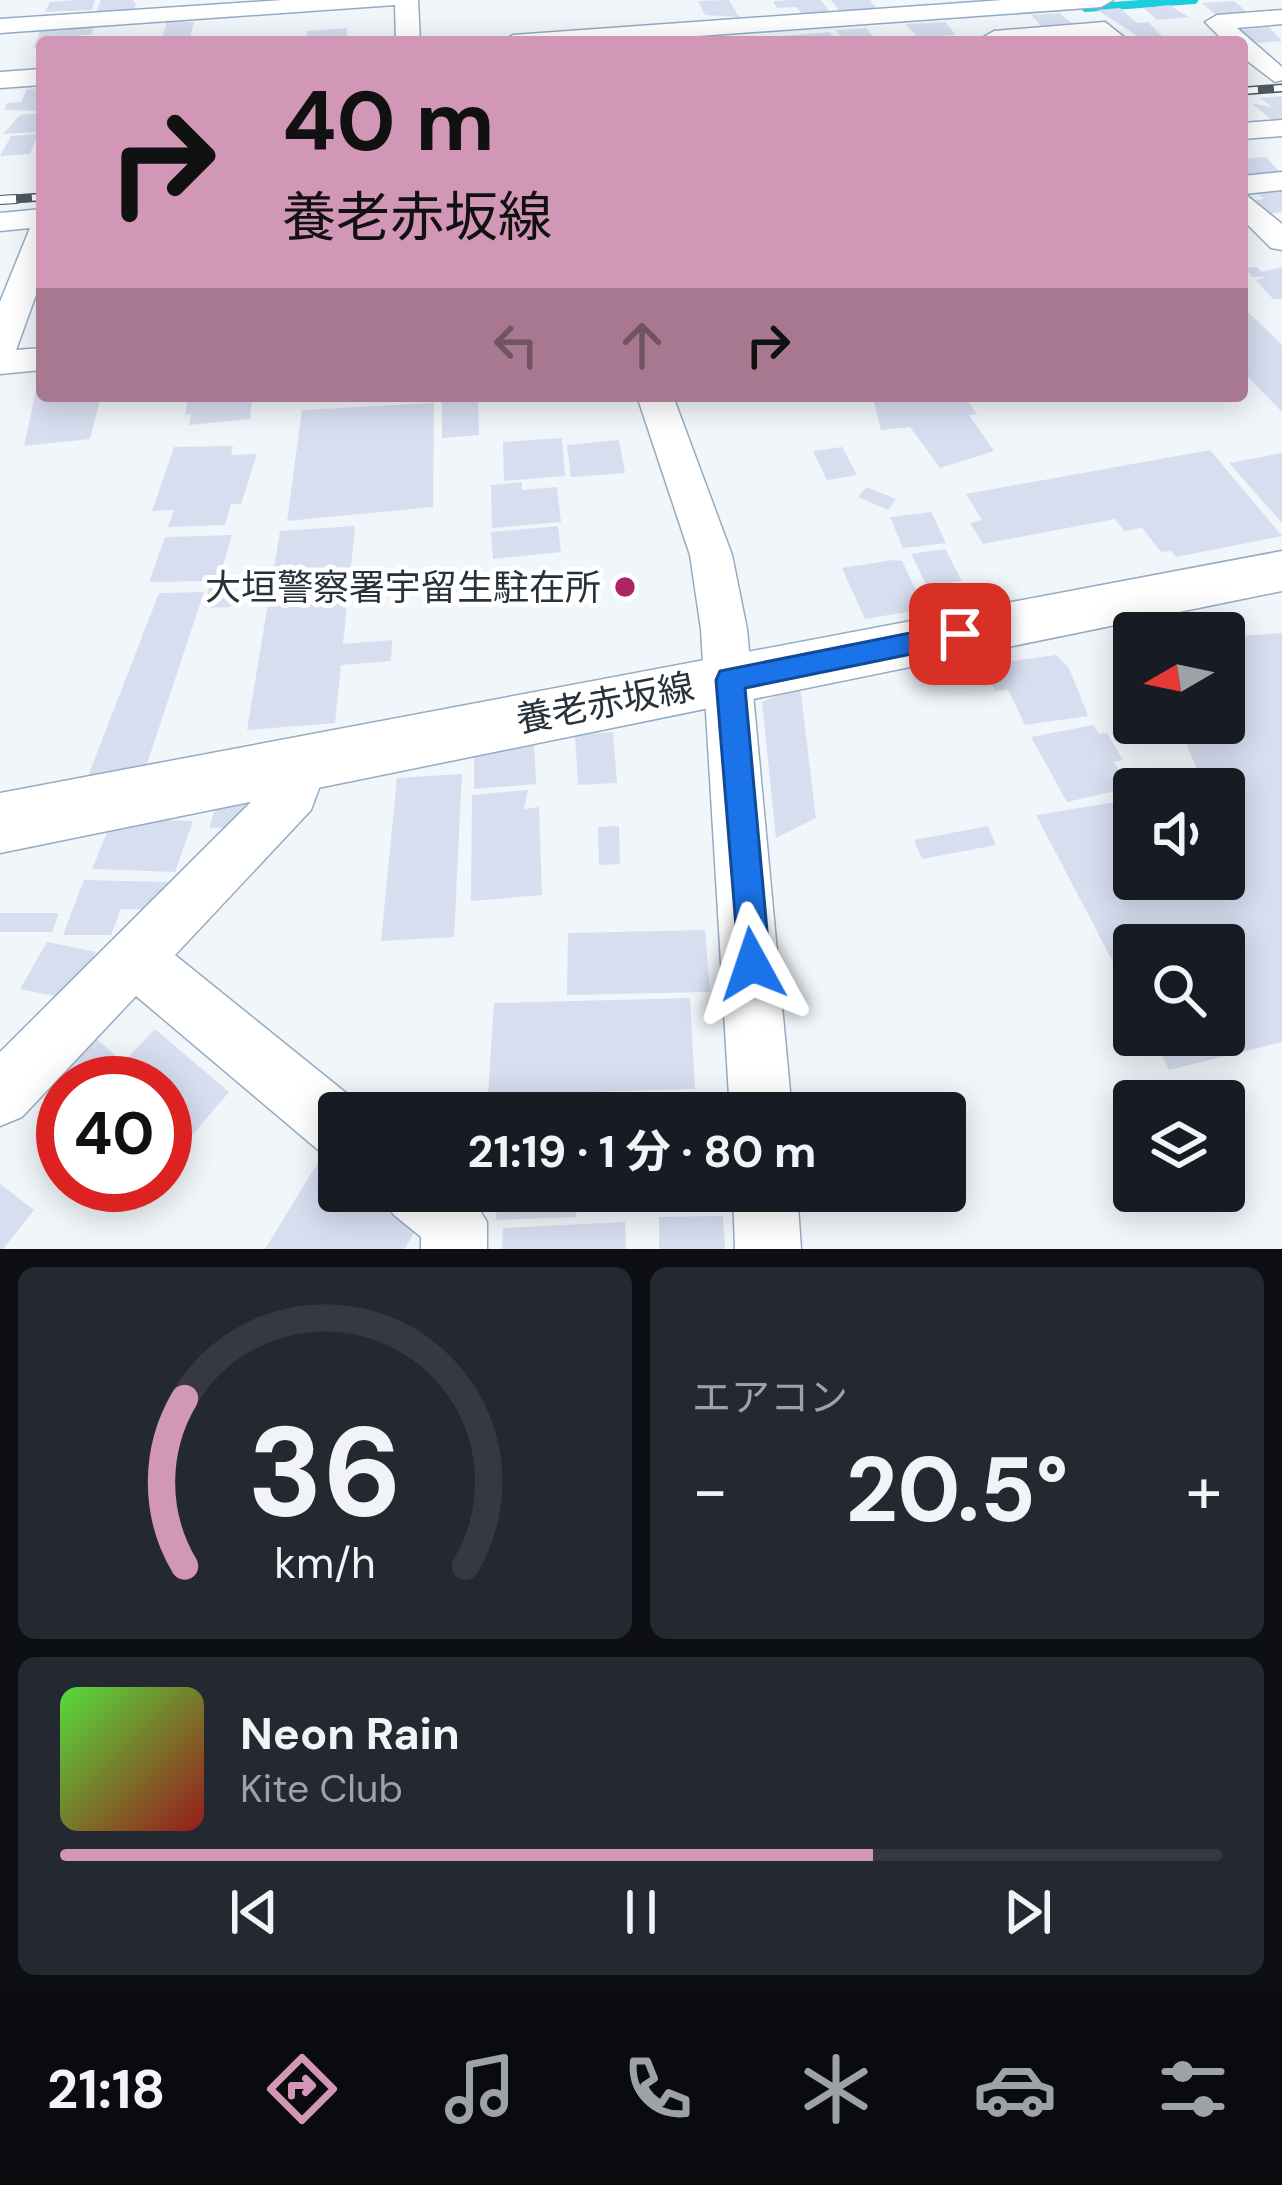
<!DOCTYPE html>
<html lang="ja">
<head>
<meta charset="utf-8">
<style>
	body { margin:0; font-family:"DM Sans","Noto Sans JP",sans-serif; background:#242831; color:#f1f3f6; height:100vh; display:flex; flex-direction:column; font-size:45px; white-space:nowrap }
	* { box-sizing:border-box; margin:0 }
	p { font-size:39px; color:#9ea1a6 }
	.icon { flex:none; width:66px; height:66px; fill:none; stroke:currentColor; stroke-width:2; stroke-linecap:round; stroke-linejoin:round }
	.map { position:relative; height:1249px; overflow:hidden }
	.drawer { display:flex; flex-direction:column; gap:18px; padding:18px; background:#0d0f14; flex:1 }
	.drawer>* { flex:none }
	.hud { position:absolute; left:36px; top:36px; width:1212px; height:366px; border-radius:12px; box-shadow:0 6px 30px #0003; background:#d296b6; color:#111; overflow:hidden }
	.needle { width:78px; rotate:261deg }
	.fabs { position:absolute; left:1113px; top:612px; display:grid; gap:24px }
	.fabs a { display:grid; place-items:center; width:132px; height:132px; border-radius:12px; background:#171b24; box-shadow:0 6px 30px #0003; font-size:60px }
	.speed { position:absolute; left:36px; top:1056px; display:flex; gap:24px; font-size:60px; font-weight:700; text-align:center }
	.speed>* { display:grid; place-content:center; width:156px; height:156px; border-radius:50%; background:#171b24; box-shadow:0 6px 30px #0003; line-height:1 }
	.speed .limit { border:18px solid #d22; background:#fff; color:#111 }
	.pin { position:absolute; display:grid; place-items:center; width:102px; height:102px; color:#fff; margin:-51px; border-radius:24px; box-shadow:0 6px 18px #0006 }
	.me { position:absolute; width:132px; margin:-66px; rotate:355deg; stroke-linejoin:round; filter:drop-shadow(0 0 9px #0008) }
	.turn { display:flex; align-items:center; gap:42px; height:252px; padding:0 48px; font-size:54px }
	.turn .icon { width:156px; height:156px; stroke-width:2.5 }
	.turn b { display:block; font-size:84px; line-height:102px }
	.lanes { display:flex; align-items:center; height:114px; padding:0 48px; background:#0003; justify-content:center; gap:60px; direction:ltr }
	.lanes .off { opacity:.35 }
	.big { font-size:90px; font-weight:700; line-height:1.1 }
	.drawer .tile { flex:1; display:flex; flex-direction:column; justify-content:center; gap:18px; min-width:0; padding:0 42px; border-radius:18px; background:#242831 }
	.drawer .dial { align-items:center; gap:0 }
	.dial svg { height:312px; overflow:visible; fill:none; stroke:#363941; stroke-width:7; stroke-linecap:round; text-anchor:middle }
	.dial text { fill:#f1f3f6; stroke:none }
	.song { display:flex; align-items:center; gap:36px }
	.cover { width:144px; height:144px; border-radius:18px; background:linear-gradient(135deg,hsl(110 70% 55%),hsl(0 70% 35%)) }
	.played { height:12px; border-radius:6px; background:linear-gradient(90deg,#d296b6 70%,#363941 70%) }
	.keys { display:flex; justify-content:space-around; direction:ltr }
	.heat { display:flex; justify-content:space-between; align-items:center; font-size:66px; direction:ltr }
	.drawer .tiles { flex:1; display:grid; gap:18px; grid-template-columns:1fr 1fr }
	.tile:last-child { grid-column:span 2 }
	.trip { position:absolute; left:318px; top:1092px; width:648px; height:120px; border-radius:12px; background:#171b24; box-shadow:0 6px 30px #0003; font-weight:700; line-height:120px; text-align:center }
	.menu { display:flex; height:192px; justify-content:space-around; align-items:center; background:#090b0e; color:#9ea1a6 }
	.menu .icon { width:84px; height:84px }
	.menu .active { color:#d296b6 }
	.menu b { font-size:54px; color:#f1f3f6 }
	.map>svg:first-child { display:block }
	.lines { fill:none; stroke-linecap:round; stroke-linejoin:round }
	.stream { stroke:#1bcedc; stroke-width:8 }
	.building { fill:#d7def0 }
	.minor-casing { stroke:#94acc3; stroke-width:3 }
	.major-casing { stroke:#94acc3; stroke-width:3 }
	.minor { fill:#fff; fill-rule:evenodd }
	.major { fill:#fff; fill-rule:evenodd }
	.rail-far1-casing { stroke:#4f5860; stroke-width:9 }
	.rail-casing { stroke:#4f5860; stroke-width:10 }
	.rail-far1 { stroke:#fff; stroke-width:6; stroke-dasharray:16; stroke-linecap:butt }
	.rail { stroke:#fff; stroke-width:8; stroke-dasharray:21; stroke-linecap:butt }
	.route { fill:#1a73e8; stroke:#114b97; stroke-width:3 }
	.poi-dot { fill:#ad2467; stroke:#fff; stroke-width:4.5 }
	.labels { text-anchor:middle; dominant-baseline:central; stroke-width:10; stroke-linejoin:round; paint-order:stroke }
	.poi-label { font-size:36px; fill:#28323b; stroke:#fff; text-anchor:end }
	.street-label { font-size:36px; fill:#28323b; stroke:#fff }
</style>
</head>
<body>
<div class="map">
<svg width="1282" height="1249" viewBox="0 0 1282 1249">
	<rect width="100%" height="100%" fill="#f1f6fb"/>
	<g class="lines">
		<path class="stream" d="M 1086,8 L 1194,0"/>
	</g>
	<path class="building" d="M 78,0 L 95,0 L 92,10 L 45,12 L 50,2 Z
		M 101,0 L 133,0 L 136,4 L 133,11 L 95,14 Z
		M 729,0 L 739,17 L 705,15 L 698,1 Z
		M 791,0 L 821,0 L 830,12 L 802,15 L 797,7 L 777,8 L 773,1 Z
		M 831,0 L 870,0 L 877,9 L 839,10 Z
		M 1234,1 L 1248,13 L 1216,15 L 1202,3 Z
		M 1169,5 L 1189,17 L 1157,20 L 1144,8 Z
		M 1120,8 L 1137,23 L 1148,22 L 1168,42 L 1147,42 L 1097,10 Z
		M 1059,13 L 1075,26 L 1043,28 L 1031,15 Z
		M 167,21 L 194,22 L 190,37 L 162,39 Z
		M 945,22 L 956,35 L 918,37 L 905,24 Z
		M 95,24 L 91,35 L 79,35 L 76,42 L 42,42 L 42,47 L 33,48 L 42,28 Z
		M 1269,27 L 1282,41 L 1258,43 L 1240,30 Z
		M 347,28 L 347,42 L 306,38 L 307,31 Z
		M 867,28 L 876,42 L 845,42 L 836,30 Z
		M 830,32 L 837,42 L 785,42 L 781,36 Z
		M 42,88 L 42,111 L 4,110 L 7,103 L 21,102 L 27,89 Z
		M 1282,96 L 1282,119 L 1272,120 L 1251,103 L 1271,107 L 1261,98 Z
		M 42,113 L 39,132 L 3,134 L 20,115 Z
		M 38,134 L 30,154 L 0,156 L 11,136 Z
		M 1266,157 L 1282,174 L 1242,175 L 1242,159 Z
		M 1282,189 L 1282,212 L 1270,214 L 1255,200 L 1264,199 L 1258,194 Z
		M 1257,267 L 1261,272 L 1282,267 L 1282,299 L 1273,299 L 1256,280 L 1266,277 L 1252,277 L 1245,268 Z
		M 1247,311 L 1282,345 L 1282,412 L 1242,371 L 1242,312 Z
		M 37,386 L 42,386 L 42,396 L 101,396 L 90,439 L 24,446 Z
		M 194,396 L 252,396 L 250,419 L 189,425 L 191,414 L 185,415 L 188,398 Z
		M 892,396 L 964,396 L 977,414 L 969,415 L 994,451 L 940,468 L 910,427 L 881,430 L 874,401 Z
		M 478,399 L 479,435 L 442,438 L 442,402 Z
		M 434,403 L 433,507 L 287,521 L 302,410 Z
		M 562,438 L 565,476 L 504,481 L 503,442 Z
		M 619,440 L 625,473 L 571,477 L 567,445 Z
		M 233,446 L 231,455 L 257,454 L 241,504 L 231,504 L 225,525 L 168,527 L 174,510 L 152,511 L 174,447 Z
		M 842,447 L 857,475 L 827,480 L 813,451 Z
		M 1210,450 L 1282,536 L 1176,557 L 1171,551 L 1161,552 L 1142,528 L 1124,531 L 1115,519 L 983,544 L 970,523 L 982,520 L 966,494 Z
		M 1282,453 L 1282,523 L 1229,463 Z
		M 522,482 L 522,490 L 557,487 L 561,522 L 492,528 L 491,485 Z
		M 866,487 L 896,499 L 888,510 L 858,497 Z
		M 931,512 L 946,543 L 903,548 L 890,517 Z
		M 355,526 L 343,644 L 392,640 L 391,661 L 341,665 L 335,723 L 247,730 L 280,531 Z
		M 558,526 L 561,552 L 493,559 L 491,532 Z
		M 232,535 L 218,581 L 149,582 L 165,537 Z
		M 945,549 L 962,581 L 927,586 L 911,554 Z
		M 893,560 L 902,561 L 925,609 L 865,619 L 842,568 Z
		M 235,586 L 231,607 L 204,608 L 209,587 Z
		M 204,592 L 144,773 L 85,784 L 159,593 Z
		M 1282,633 L 1282,1042 L 1169,1070 L 1151,1035 L 1224,1035 L 1224,945 L 1134,945 L 1134,1002 L 1036,815 L 1134,799 L 1134,879 L 1224,879 L 1224,789 L 1193,789 L 1204,785 L 1177,723 L 1224,723 L 1224,637 Z
		M 1056,655 L 1069,668 L 1088,716 L 1025,725 L 1008,690 L 995,691 L 982,665 Z
		M 800,686 L 816,818 L 776,838 L 762,702 Z
		M 1093,725 L 1099,734 L 1107,733 L 1123,760 L 1114,762 L 1129,788 L 1067,802 L 1031,737 Z
		M 613,732 L 617,783 L 578,785 L 575,735 Z
		M 534,742 L 536,784 L 474,789 L 474,753 Z
		M 462,774 L 454,937 L 381,941 L 397,778 Z
		M 528,790 L 524,809 L 539,807 L 542,895 L 471,901 L 472,795 Z
		M 218,797 L 249,797 L 242,827 L 209,828 Z
		M 113,818 L 193,821 L 175,872 L 92,869 Z
		M 619,826 L 620,864 L 599,865 L 598,827 Z
		M 988,826 L 996,845 L 922,859 L 914,840 Z
		M 84,880 L 168,882 L 159,910 L 121,909 L 111,935 L 63,935 Z
		M 0,913 L 59,913 L 52,932 L 0,932 Z
		M 705,930 L 710,992 L 567,995 L 568,933 Z
		M 47,942 L 96,952 L 70,999 L 20,989 Z
		M 690,998 L 695,1089 L 488,1095 L 494,1003 Z
		M 155,1029 L 229,1092 L 176,1154 L 165,1144 L 165,1083 L 104,1083 Z
		M 90,1033 L 117,1057 L 92,1083 L 63,1083 L 51,1072 Z
		M 612,1097 L 654,1097 L 654,1113 L 612,1113 Z
		M 578,1101 L 578,1113 L 499,1113 L 500,1103 Z
		M 63,1126 L 63,1167 L 43,1148 Z
		M 325,1151 L 339,1159 L 339,1191 L 395,1191 L 420,1221 L 405,1249 L 265,1249 Z
		M 0,1184 L 34,1210 L 3,1249 L 0,1249 Z
		M 498,1191 L 577,1191 L 576,1217 L 496,1220 Z
		M 617,1191 L 714,1191 L 715,1209 L 617,1209 Z
		M 723,1216 L 725,1249 L 659,1249 L 659,1217 Z
		M 625,1222 L 626,1249 L 502,1249 L 503,1228 Z"/>
	<g class="lines">
		<defs>
			<path id="minor" d="M 283,0 L 418,0 L 420,42 L 396,42 L 395,5 L 0,33 L 0,19 Z
				M 1003,0 L 1113,0 L 1101,7 L 615,42 L 501,42 L 513,35 Z
				M 1282,10 L 1282,24 L 1237,28 L 1282,67 L 1282,80 L 1275,82 L 1242,57 L 1242,42 L 1225,42 L 1205,22 L 1217,15 Z
				M 1105,22 L 1130,42 L 1104,42 L 1099,37 L 1034,42 L 982,38 L 994,31 Z
				M 42,69 L 42,85 L 0,88 L 0,72 Z
				M 1282,120 L 1282,136 L 1242,139 L 1242,123 Z
				M 1282,172 L 1282,190 L 1245,194 L 1282,224 L 1282,250 L 1271,248 L 1242,219 L 1242,176 Z
				M 42,209 L 42,278 L 16,350 L 42,348 L 42,370 L 0,374 L 0,302 L 30,228 L 0,231 L 0,213 Z
				M 637,396 L 673,396 L 732,555 L 747,629 L 792,1113 L 730,1113 L 701,629 L 690,555 Z
				M 305,738 L 323,744 L 330,759 L 311,810 L 175,955 L 361,1105 L 365,1113 L 339,1113 L 339,1158 L 317,1149 L 136,996 L 22,1117 L 0,1126 L 0,1052 L 272,781 L 287,744 Z
				M 384,1191 L 468,1191 L 487,1222 L 487,1249 L 421,1249 L 421,1237 L 393,1214 Z
				M 733,1191 L 797,1191 L 801,1249 L 735,1249 Z"/>
			<path id="major" d="M 1282,551 L 1282,591 L 0,853 L 0,793 Z"/>
		</defs>
		<use href="#minor" class="minor-casing"/>
		<use href="#major" class="major-casing"/>
		<use href="#minor" class="minor"/>
		<use href="#major" class="major"/>
		<defs>
			<path id="rail-far1" d="M 1242,91 L 1282,88
				M 0,200 L 42,197"/>
			<path id="rail" d="M 0,200 L 16,199"/>
		</defs>
		<use href="#rail-far1" class="rail-far1-casing"/>
		<use href="#rail" class="rail-casing"/>
		<use href="#rail-far1" class="rail-far1"/>
		<use href="#rail" class="rail"/>
	</g>
	<path class="route" d="M 960,623 L 970,627 L 970,642 L 745,688 L 770,964 L 765,976 L 752,981 L 740,976 L 716,680 L 720,671 Z"/>
	<circle class="poi-dot" cx="625" cy="587" r="12"/>
	<g class="labels">
		<g class="poi-label">
			<text x="601" y="587">大垣警察署宇留生駐在所</text>
		</g>
		<g class="street-label">
			<text transform="translate(605 703) rotate(-11)">養老赤坂線</text>
		</g>
	</g>
</svg>
<div class="fabs">
<a><svg class="needle" viewBox="-14 -14 28 28"><path d="M0-13l5 13h-10z" fill="#e53935"/><path d="M0 13l5-13h-10z" fill="#9ea1a6"/></svg></a>
<a><svg class="icon" aria-label="sound" viewBox="0 0 24 24"><path d="M4 9h4l5-4v14l-5-4H4zM17 9q2 3 0 6"/></svg></a>
<a><svg class="icon" aria-label="search" viewBox="0 0 24 24"><circle cx="10" cy="10" r="6"/><path d="M15 15l6 6"/></svg></a>
<a><svg class="icon" aria-label="layers" viewBox="0 0 24 24"><path d="M12 4l9 5-9 5-9-5zM3 14l9 5 9-5"/></svg></a>
</div>
<div class="speed"><div class="limit">40</div></div>
<div class="pin" style="left:960px;top:634px;background:#d93025"><svg class="icon" aria-label="arrive" viewBox="0 0 24 24"><path d="M6 21V4h12l-3 4 3 4H6"/></svg></div>
<svg class="me" style="left:752px;top:964px" viewBox="-20 -20 40 40"><path d="M0-17L14 15 0 8-14 15z" fill="#1a73e8" stroke="#fff" stroke-width="4"/></svg>
<div class="trip">21:19 · 1 分 · 80 m</div>
<div class="hud">
<div class="turn"><svg class="icon" aria-label="right" viewBox="0 0 24 24"><path d="M7 20v-9h11M14 6l5 5-5 5"/></svg><div><b>40 m</b>養老赤坂線</div></div>
<div class="lanes"><svg class="icon off" aria-label="left" viewBox="0 0 24 24"><path d="M17 20v-9H6M10 6l-5 5 5 5"/></svg><svg class="icon off" aria-label="ahead" viewBox="0 0 24 24"><path d="M12 20V5M6 11l6-6 6 6"/></svg><svg class="icon" aria-label="right" viewBox="0 0 24 24"><path d="M7 20v-9h11M14 6l5 5-5 5"/></svg></div>
</div>
</div>
<section class="drawer">
<div class="tiles">
<div class="tile dial"><svg viewBox="0 0 100 80">
<path d="M14 69A42 42 0 1 1 86 69"/>
<path d="M14 69A42 42 0 0 1 14 26" stroke="#d296b6"/>
<text x="50" y="56" font-size="32" font-weight="700">36</text>
<text x="50" y="72" font-size="11">km/h</text>
</svg></div>
<div class="tile"><p>エアコン</p>
<div class="heat"><a>−</a><b class="big">20.5°</b><a>+</a></div>
</div>
<div class="tile">
<div class="song"><i class="cover"></i><div><b>Neon Rain</b><p>Kite Club</p></div></div>
<div class="played"></div>
<div class="keys"><svg class="icon" aria-label="previous" viewBox="0 0 24 24"><path d="M18 5L8 12l10 7zM5 5v14"/></svg><svg class="icon" aria-label="pause" viewBox="0 0 24 24"><path d="M8 5v14M16 5v14"/></svg><svg class="icon" aria-label="next" viewBox="0 0 24 24"><path d="M6 5l10 7-10 7zM19 5v14"/></svg></div>
</div>
</div>
</section>
<nav class="menu">
<b>21:18</b>
<svg class="icon active" aria-label="directions" viewBox="0 0 24 24"><path d="M12 3l9 9-9 9-9-9zM9 14v-3h6M13 9l2 2-2 2"/></svg>
<svg class="icon" aria-label="music" viewBox="0 0 24 24"><path d="M9 18V5l10-2v13"/><circle cx="6" cy="18" r="3"/><circle cx="16" cy="16" r="3"/></svg>
<svg class="icon" aria-label="phone" viewBox="0 0 24 24"><path d="M5 4h4l2 5-3 2q2 4 5 5l2-3 5 2v4C11 20 4 13 5 4z"/></svg>
<svg class="icon" aria-label="climate" viewBox="0 0 24 24"><path d="M12 3v18M4 7l16 10M4 17L20 7"/></svg>
<svg class="icon" aria-label="car" viewBox="0 0 24 24"><path d="M5 17H2v-5l4-1 3-4h7l3 4 3 1v5h-3M9 17h6M6 11h13"/><circle cx="7" cy="17" r="2"/><circle cx="17" cy="17" r="2"/></svg>
<svg class="icon" aria-label="filters" viewBox="0 0 24 24"><path d="M4 7h16M4 17h16"/><circle cx="9" cy="7" r="2"/><circle cx="15" cy="17" r="2"/></svg>
</nav>
</body>
</html>
